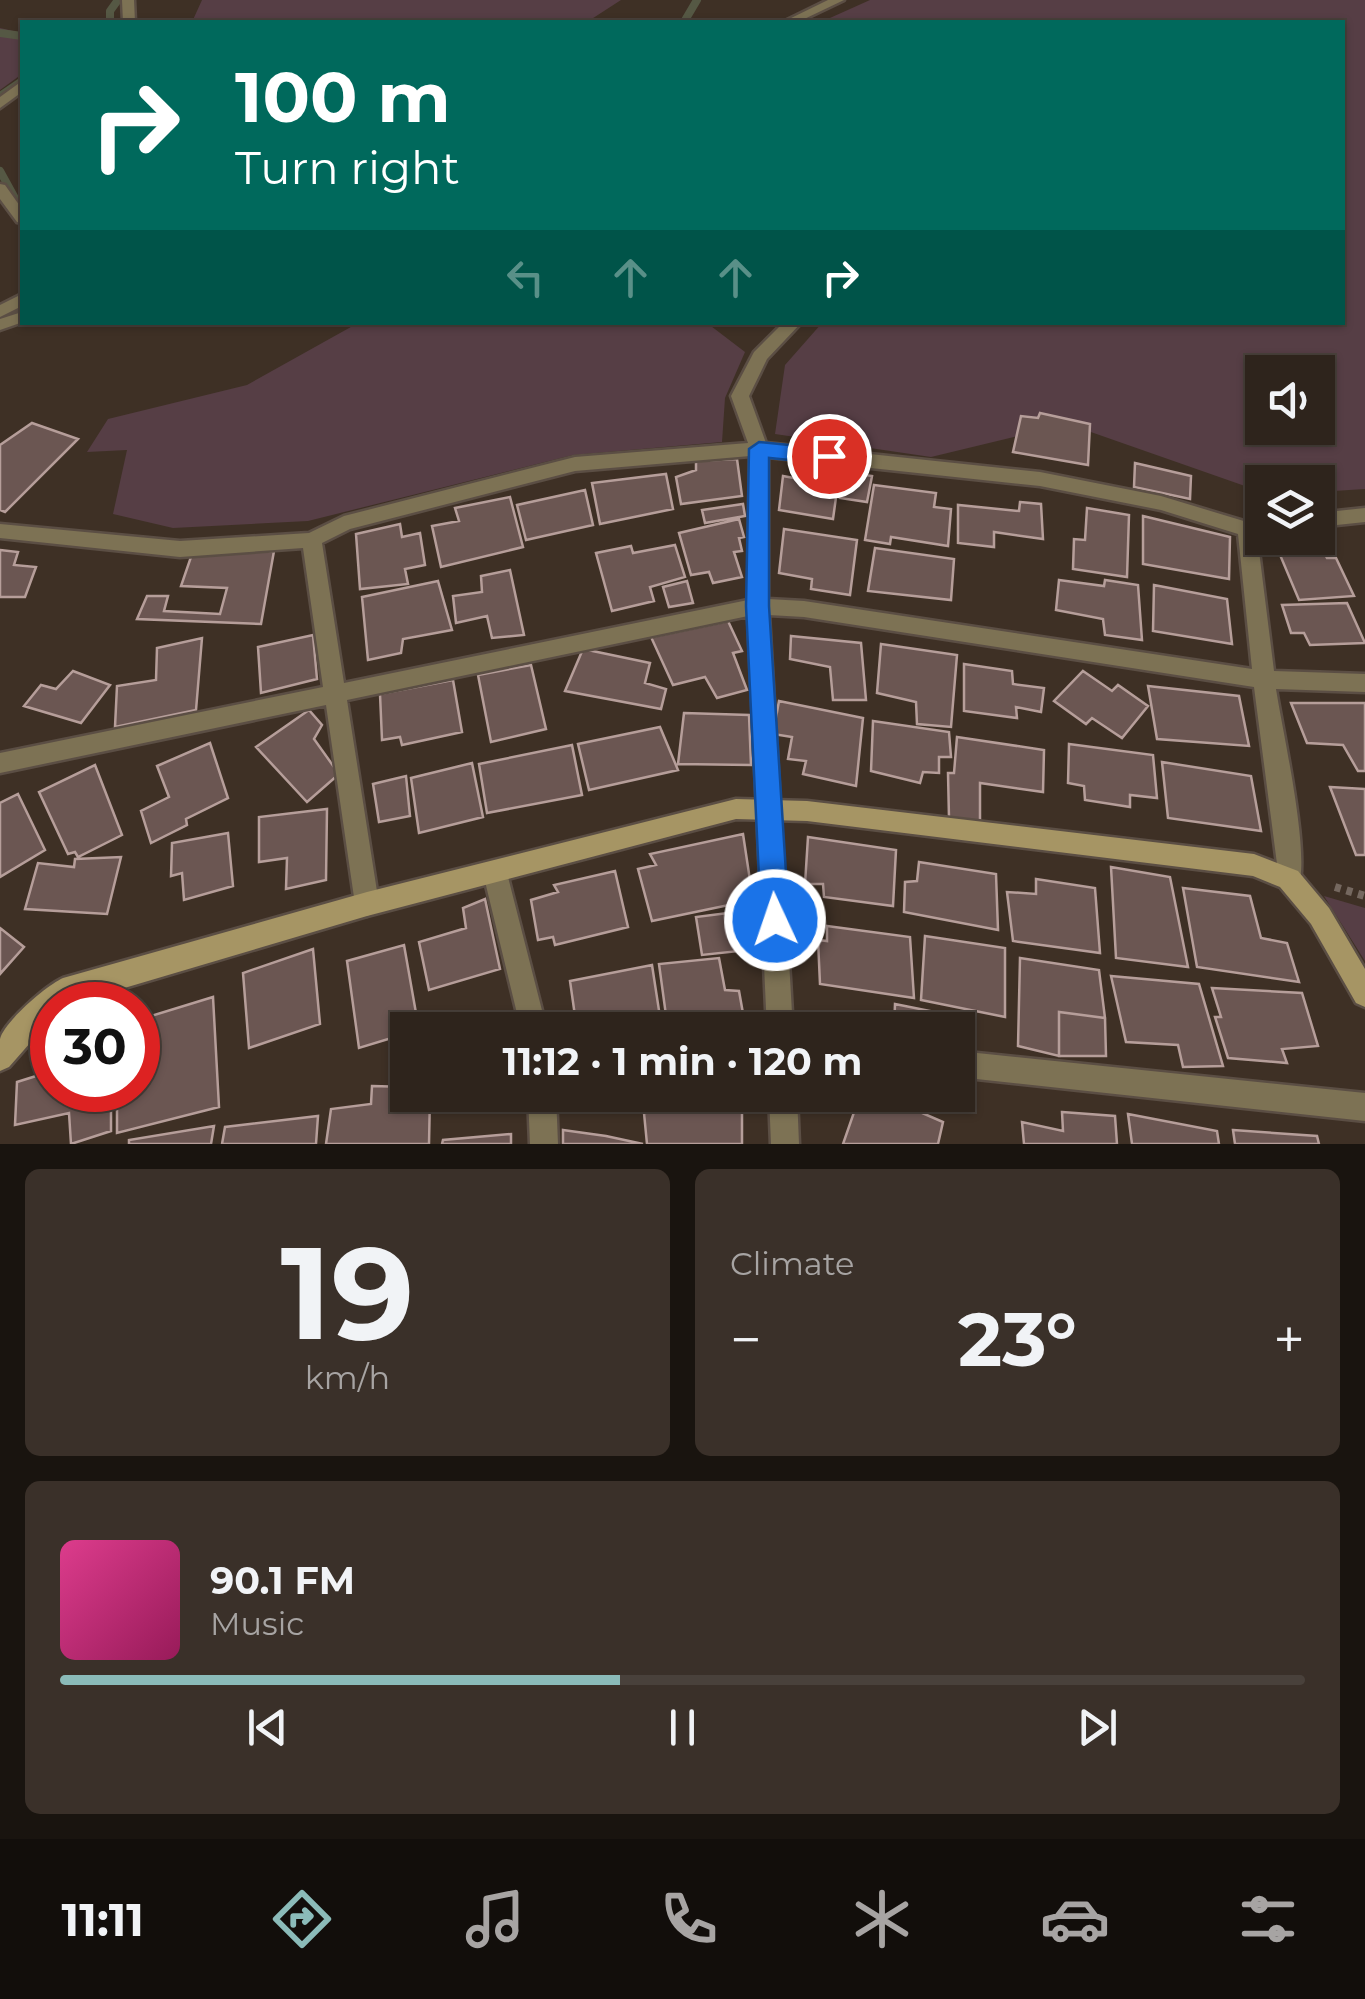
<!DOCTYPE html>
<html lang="en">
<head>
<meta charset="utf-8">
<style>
	body { margin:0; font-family:Montserrat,sans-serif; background:#3a3029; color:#f1f3f6; height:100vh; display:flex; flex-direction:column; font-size:38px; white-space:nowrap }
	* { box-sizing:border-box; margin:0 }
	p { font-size:32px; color:#a7a4a3 }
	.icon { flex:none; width:55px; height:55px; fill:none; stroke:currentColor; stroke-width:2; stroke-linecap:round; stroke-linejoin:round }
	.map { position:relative; height:1144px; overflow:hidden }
	.details { display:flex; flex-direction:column; gap:25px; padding:25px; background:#19140f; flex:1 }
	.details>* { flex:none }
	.hud { position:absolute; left:20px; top:20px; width:1325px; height:305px; border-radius:0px; box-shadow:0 2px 8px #0004,0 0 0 2px #49413b; background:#00695c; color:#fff; overflow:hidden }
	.buttons { position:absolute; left:1245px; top:355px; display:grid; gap:20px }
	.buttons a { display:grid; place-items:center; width:90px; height:90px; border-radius:0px; background:#2e241c; box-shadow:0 2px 8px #0004,0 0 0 2px #49413b; font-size:50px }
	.speed { position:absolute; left:30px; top:982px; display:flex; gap:20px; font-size:50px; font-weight:700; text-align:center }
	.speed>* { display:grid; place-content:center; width:130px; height:130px; border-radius:50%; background:#2e241c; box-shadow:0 2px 8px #0004,0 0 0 2px #49413b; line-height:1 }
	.speed .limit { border:15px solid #d22; background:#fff; color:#111 }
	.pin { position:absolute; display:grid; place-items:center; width:85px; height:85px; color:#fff; margin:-42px; border:5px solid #fff; border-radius:50%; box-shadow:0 2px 10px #0007 }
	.me { position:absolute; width:110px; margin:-55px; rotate:357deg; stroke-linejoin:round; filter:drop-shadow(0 0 8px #0008) }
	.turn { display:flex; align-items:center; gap:35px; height:210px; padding:0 50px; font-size:45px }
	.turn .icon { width:130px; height:130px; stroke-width:2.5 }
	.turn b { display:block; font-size:70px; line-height:85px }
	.lanes { display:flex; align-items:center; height:95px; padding:0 50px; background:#0003; justify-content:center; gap:50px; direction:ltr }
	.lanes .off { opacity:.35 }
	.big { font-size:75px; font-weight:700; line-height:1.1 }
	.details .tile { flex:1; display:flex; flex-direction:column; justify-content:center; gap:15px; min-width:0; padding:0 35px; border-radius:15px; background:#3a3029 }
	.details .dial { align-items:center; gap:0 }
	.dial b { font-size:130px; line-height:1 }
	.song { display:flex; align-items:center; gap:30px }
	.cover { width:120px; height:120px; border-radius:15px; background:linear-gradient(135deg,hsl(330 70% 55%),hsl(330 70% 35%)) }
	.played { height:10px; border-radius:5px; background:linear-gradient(90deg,#8bbbb9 45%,#49413b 45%) }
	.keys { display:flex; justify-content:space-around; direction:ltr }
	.heat { display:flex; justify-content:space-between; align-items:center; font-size:55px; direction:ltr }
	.details .tiles { flex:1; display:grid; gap:25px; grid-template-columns:1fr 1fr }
	.tile:last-child { grid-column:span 2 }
	.trip { position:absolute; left:390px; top:1012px; width:585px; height:100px; border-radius:0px; background:#2e241c; box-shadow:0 2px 8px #0004,0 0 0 2px #49413b; font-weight:700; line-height:100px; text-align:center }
	.tabs { display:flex; height:160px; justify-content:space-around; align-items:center; background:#120e0b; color:#a7a4a3 }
	.tabs .icon { width:70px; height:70px }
	.tabs .selected { color:#8bbbb9 }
	.tabs b { font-size:45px; color:#f1f3f6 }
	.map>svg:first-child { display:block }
	.green { fill:#563e45; fill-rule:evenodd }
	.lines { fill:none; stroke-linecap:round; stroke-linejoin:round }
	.stream-far1 { stroke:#555844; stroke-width:8 }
	.stream { stroke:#555844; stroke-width:9 }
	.building { fill:#6b5652; stroke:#b69e9a; stroke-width:2.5 }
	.street-casing { stroke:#5b4e44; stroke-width:5 }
	.secondary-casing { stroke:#5b4e44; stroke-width:5 }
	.path { stroke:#75685f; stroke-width:8; stroke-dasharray:6 6; stroke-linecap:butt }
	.street { fill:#7d7254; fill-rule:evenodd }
	.secondary { fill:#a69564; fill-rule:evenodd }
	.route { fill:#1a73e8; stroke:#114b97; stroke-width:2.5 }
</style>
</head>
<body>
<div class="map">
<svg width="1365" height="1144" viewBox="0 0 1365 1144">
	<rect width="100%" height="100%" fill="#3e3025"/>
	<path class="green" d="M 202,0 L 621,0 L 587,22 L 192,22 Z
		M 870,0 L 1365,0 L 1365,489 L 1318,492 L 1318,482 L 1262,482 L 1262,492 L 1068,424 L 931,457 L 775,434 L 785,365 L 822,323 L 1342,322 L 1342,22 L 821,22 ZM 1262,372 L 1318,372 L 1318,428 L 1262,428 Z
		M 0,28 L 22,33 L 22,74 L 0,90 Z
		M 358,323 L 707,323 L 745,352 L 725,398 L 722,442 L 573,455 L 308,521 L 173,528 L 113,514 L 127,450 L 87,452 L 108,419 L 247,385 Z
		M 1324,896 L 1365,908 L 1365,961 Z"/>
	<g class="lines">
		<path class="stream-far1" d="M 110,22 L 110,11 L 118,0
			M 684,22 L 697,0
			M 0,33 L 22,36
			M 0,96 L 22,81
			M 0,171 L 22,211"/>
		<path class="stream" d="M 0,318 L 22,308"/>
	</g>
	<path class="building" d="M 1040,413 L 1090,424 L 1088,465 L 1013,452 L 1021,416 L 1038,418 Z
		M 32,423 L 78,439 L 5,512 L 0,510 L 0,445 Z
		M 737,459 L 742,496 L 681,504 L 676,477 L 696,470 L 696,461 Z
		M 1135,463 L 1191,476 L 1190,499 L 1134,487 Z
		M 796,467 L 829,470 L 829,481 L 838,483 L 833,519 L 779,510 L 783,476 L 794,478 Z
		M 845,472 L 872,476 L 867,502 L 840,498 Z
		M 666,474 L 673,509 L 600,524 L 592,483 Z
		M 874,485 L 936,493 L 934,507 L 951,509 L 948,546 L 891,537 L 890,544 L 865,540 Z
		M 585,490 L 593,525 L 526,540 L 517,505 Z
		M 510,497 L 523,547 L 441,567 L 432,526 L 459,521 L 455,508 Z
		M 1020,502 L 1041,504 L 1043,539 L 994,532 L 994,547 L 958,543 L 958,505 L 1019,511 Z
		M 743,504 L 745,516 L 705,523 L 702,510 Z
		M 1087,508 L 1129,515 L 1127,577 L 1073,569 L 1074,539 L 1085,540 Z
		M 1143,516 L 1230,537 L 1229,579 L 1143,564 Z
		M 739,519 L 744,537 L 739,538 L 742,551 L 734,552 L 742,577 L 713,583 L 709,572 L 691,575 L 679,533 Z
		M 400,524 L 402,537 L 420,533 L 425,565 L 405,569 L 408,584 L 360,589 L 356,534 Z
		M 784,529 L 857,540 L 850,595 L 811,589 L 812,579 L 779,573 Z
		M 1308,541 L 1311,547 L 1320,545 L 1327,558 L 1336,558 L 1354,596 L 1299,600 L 1275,543 Z
		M 675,545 L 685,577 L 650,587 L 654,601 L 612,611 L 596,553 L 631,546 L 633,553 Z
		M 875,548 L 954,559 L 951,600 L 868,591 Z
		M 0,550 L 18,552 L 14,565 L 36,567 L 25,597 L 0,597 Z
		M 274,551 L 261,624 L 137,619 L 147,596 L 168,596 L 164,611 L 220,614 L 227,588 L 181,586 L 192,554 Z
		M 510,570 L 524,635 L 492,638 L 487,616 L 456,623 L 453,596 L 482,592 L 481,576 Z
		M 1059,580 L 1104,586 L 1105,580 L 1138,585 L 1142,640 L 1105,635 L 1103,619 L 1056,610 Z
		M 438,581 L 452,630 L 403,639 L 401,653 L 368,660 L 362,597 Z
		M 687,581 L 693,603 L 669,607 L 663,587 Z
		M 1154,585 L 1227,599 L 1232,644 L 1153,631 Z
		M 1347,603 L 1365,643 L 1310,645 L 1304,633 L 1291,633 L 1282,605 Z
		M 728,621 L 742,651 L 733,653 L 747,690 L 717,698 L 705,677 L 673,685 L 651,637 Z
		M 313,635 L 317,679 L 261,693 L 258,647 Z
		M 791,636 L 861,643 L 866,700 L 833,700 L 830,667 L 790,659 Z
		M 202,638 L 196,710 L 115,727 L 117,686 L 156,680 L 157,648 Z
		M 881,644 L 957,655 L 951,727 L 917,724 L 916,702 L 877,693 Z
		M 583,649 L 650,663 L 645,683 L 666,689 L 661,709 L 565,691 Z
		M 964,664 L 1012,671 L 1013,684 L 1044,688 L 1041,712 L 1016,707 L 1017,718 L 964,711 Z
		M 531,665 L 546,729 L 491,742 L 478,675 Z
		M 73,671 L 110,685 L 81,723 L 24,706 L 41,685 L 56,689 Z
		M 1083,671 L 1112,691 L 1118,685 L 1148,706 L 1122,738 L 1092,718 L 1086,724 L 1054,701 Z
		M 453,680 L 462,732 L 402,745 L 400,737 L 382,740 L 380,694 Z
		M 1148,686 L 1239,696 L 1249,746 L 1157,739 Z
		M 779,701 L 863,718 L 856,786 L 803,774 L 806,761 L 788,759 L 792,737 L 773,734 Z
		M 1291,703 L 1365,703 L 1365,771 L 1358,771 L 1343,745 L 1307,743 Z
		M 309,710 L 322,725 L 314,739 L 339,774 L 307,802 L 256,747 Z
		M 684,713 L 749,715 L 751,765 L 678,764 Z
		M 873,721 L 949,732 L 951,757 L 939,757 L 939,773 L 923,772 L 920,783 L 871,771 Z
		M 660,727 L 678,770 L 589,790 L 578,744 Z
		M 957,737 L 1044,750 L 1043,792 L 980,783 L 980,821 L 949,818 L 948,773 L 954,773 Z
		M 210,743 L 228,798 L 186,819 L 187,825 L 151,843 L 141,811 L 169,797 L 157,766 Z
		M 1069,744 L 1153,755 L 1157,798 L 1130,795 L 1130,807 L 1085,800 L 1084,786 L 1068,783 Z
		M 572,745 L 582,795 L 487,813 L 479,764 Z
		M 1162,762 L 1251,776 L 1261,831 L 1168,818 Z
		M 472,763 L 483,817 L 419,833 L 411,778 Z
		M 95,765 L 122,835 L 78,857 L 75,852 L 68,854 L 39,792 Z
		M 406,776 L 410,816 L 379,822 L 373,784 Z
		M 1330,787 L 1365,789 L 1365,855 L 1356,855 Z
		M 18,794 L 45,850 L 0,877 L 0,803 Z
		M 327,809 L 326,880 L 286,889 L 287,858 L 259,862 L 259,817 Z
		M 228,833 L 233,886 L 184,900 L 182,873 L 171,876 L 172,843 Z
		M 743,834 L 753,900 L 652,921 L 638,869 L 656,865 L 650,854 Z
		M 808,837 L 896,850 L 893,906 L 824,897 L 823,884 L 805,884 Z
		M 121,857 L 107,914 L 25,909 L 38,863 L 74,867 L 75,859 Z
		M 919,862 L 996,874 L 998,930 L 904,912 L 905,882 L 917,881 Z
		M 1111,867 L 1170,877 L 1188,967 L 1116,958 Z
		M 615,871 L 628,927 L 555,945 L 553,937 L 538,940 L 531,900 L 558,892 L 554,885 Z
		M 1036,879 L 1095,888 L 1100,953 L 1013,941 L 1007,892 L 1036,894 Z
		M 1183,888 L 1250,896 L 1261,938 L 1287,943 L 1299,982 L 1197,967 Z
		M 485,899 L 500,969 L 429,990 L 419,942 L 466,928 L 463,908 Z
		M 752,910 L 758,949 L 702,955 L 696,917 Z
		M 827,926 L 910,937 L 914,998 L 820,984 L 818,940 L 827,941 Z
		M 0,928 L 24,947 L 0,974 Z
		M 925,936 L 1005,948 L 1005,1017 L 921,1000 Z
		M 404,945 L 419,1030 L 408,1030 L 408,1033 L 359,1048 L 347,961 Z
		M 313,949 L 320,1024 L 249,1048 L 243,973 Z
		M 719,958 L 725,990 L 739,991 L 746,1030 L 668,1030 L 659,964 Z
		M 1020,958 L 1099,970 L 1105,1018 L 1059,1012 L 1059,1056 L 1018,1046 Z
		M 652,965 L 662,1030 L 577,1030 L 570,981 Z
		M 1111,976 L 1199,984 L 1223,1066 L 1183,1067 L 1178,1045 L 1126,1042 Z
		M 1212,988 L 1302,993 L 1318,1046 L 1282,1049 L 1287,1063 L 1228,1058 L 1215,1017 L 1221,1017 Z
		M 213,997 L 219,1107 L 117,1133 L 117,1090 L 138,1090 L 138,1020 Z
		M 895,1004 L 940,1013 L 941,1030 L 894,1030 Z
		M 1059,1012 L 1105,1018 L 1106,1056 L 1059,1056 Z
		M 496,1013 L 500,1030 L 454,1030 Z
		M 52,1066 L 52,1090 L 111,1090 L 111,1131 L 71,1144 L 69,1113 L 15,1125 L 17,1082 L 52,1071 Z
		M 372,1086 L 408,1087 L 408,1095 L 430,1095 L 429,1144 L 326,1144 L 331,1109 L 371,1104 Z
		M 621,1095 L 665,1095 L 667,1106 L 624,1111 Z
		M 860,1095 L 881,1095 L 943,1122 L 938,1144 L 843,1144 Z
		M 742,1106 L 742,1144 L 647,1144 L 644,1113 Z
		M 1062,1112 L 1115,1116 L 1117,1144 L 1024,1144 L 1022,1122 L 1063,1131 Z
		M 1128,1114 L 1217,1131 L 1219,1144 L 1132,1144 Z
		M 318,1116 L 316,1144 L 222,1144 L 225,1127 Z
		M 214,1126 L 211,1144 L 129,1144 L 129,1140 Z
		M 563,1130 L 606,1136 L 643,1144 L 563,1144 Z
		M 1233,1130 L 1317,1136 L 1319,1144 L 1235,1144 Z
		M 511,1134 L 511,1144 L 442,1144 L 443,1140 Z"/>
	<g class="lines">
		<defs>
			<path id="street" d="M 122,0 L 134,0 L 135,22 L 123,22 Z
				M 828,0 L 844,0 L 798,22 L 783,22 Z
				M 22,81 L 22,92 L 0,108 L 0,97 Z
				M 0,184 L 5,185 L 22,209 L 22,223 L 17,222 L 0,199 Z
				M 22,294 L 22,306 L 0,317 L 0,305 Z
				M 22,312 L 23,322 L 0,330 L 0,319 Z
				M 784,322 L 802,322 L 767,359 L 749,396 L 766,443 L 1040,472 L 1161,496 L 1247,522 L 1262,520 L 1262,534 L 1257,535 L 1274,671 L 1365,674 L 1365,692 L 1276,689 C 1282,728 1311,857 1298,887 L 1289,890 L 1280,887 L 1254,687 L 804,617 L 769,615 L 793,1030 L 767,1030 L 748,616 L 347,700 L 379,904 L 376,912 L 367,916 L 358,912 L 355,904 L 326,705 L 0,773 L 0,753 L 323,687 L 303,548 L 180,557 L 0,538 L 0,524 L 180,541 L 309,533 L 344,516 L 575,457 L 748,443 L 731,396 L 754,352 ZM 750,456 L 748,600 L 344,683 L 322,543 L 350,529 L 575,471 ZM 768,457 L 1040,486 L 1161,510 L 1238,534 L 1252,669 L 804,601 L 768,599 Z
				M 1365,508 L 1365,522 L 1318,527 L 1318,513 Z
				M 495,862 L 504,865 L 507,873 L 547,1030 L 521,1030 L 483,873 L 486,865 Z
				M 958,1051 L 1365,1093 L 1365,1121 L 958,1077 Z
				M 528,1095 L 556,1095 L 558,1144 L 530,1144 Z
				M 769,1095 L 797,1095 L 799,1144 L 771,1144 Z"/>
			<path id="secondary" d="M 736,799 L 807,801 L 1254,854 L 1298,871 L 1329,908 L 1365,969 L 1365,1007 L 1356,1003 L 1311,924 L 1280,887 L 1253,876 L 807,821 L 736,819 L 367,916 L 67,1005 L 52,1005 L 52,1018 L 9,1067 L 0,1071 C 0,1062 0,1048 0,1039 C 4,1022 47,985 63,978 L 367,892 Z"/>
		</defs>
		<use href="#street" class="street-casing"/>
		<use href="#secondary" class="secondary-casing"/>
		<path class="path" d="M 1335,887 L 1365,896"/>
		<use href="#street" class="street"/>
		<use href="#secondary" class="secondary"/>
	</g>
	<path class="route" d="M 759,442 L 829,449 L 840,456 L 829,464 L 769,458 L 769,606 L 789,920 L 785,929 L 775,933 L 765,929 L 761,920 L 746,606 L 749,449 Z"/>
</svg>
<div class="buttons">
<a><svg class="icon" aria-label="sound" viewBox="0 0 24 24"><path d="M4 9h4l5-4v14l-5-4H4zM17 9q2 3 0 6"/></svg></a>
<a><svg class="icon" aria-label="layers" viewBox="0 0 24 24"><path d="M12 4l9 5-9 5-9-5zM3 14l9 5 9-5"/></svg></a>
</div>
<div class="speed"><div class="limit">30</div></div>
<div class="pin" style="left:829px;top:456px;background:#d93025"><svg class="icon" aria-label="arrive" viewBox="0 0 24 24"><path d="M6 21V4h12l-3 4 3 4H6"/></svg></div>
<svg class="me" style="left:775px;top:920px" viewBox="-20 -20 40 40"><circle r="17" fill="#1a73e8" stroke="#fff" stroke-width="3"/><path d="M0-11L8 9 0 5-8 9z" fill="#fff"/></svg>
<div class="trip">11:12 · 1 min · 120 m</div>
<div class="hud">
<div class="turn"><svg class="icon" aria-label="right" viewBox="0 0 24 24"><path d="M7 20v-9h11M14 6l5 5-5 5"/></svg><div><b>100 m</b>Turn right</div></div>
<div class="lanes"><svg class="icon off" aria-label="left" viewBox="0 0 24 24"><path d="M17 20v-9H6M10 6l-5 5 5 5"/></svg><svg class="icon off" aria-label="ahead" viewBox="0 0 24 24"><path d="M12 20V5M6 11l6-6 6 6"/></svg><svg class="icon off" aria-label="ahead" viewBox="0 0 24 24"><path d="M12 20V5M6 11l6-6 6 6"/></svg><svg class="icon" aria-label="right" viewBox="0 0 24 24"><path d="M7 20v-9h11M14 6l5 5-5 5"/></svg></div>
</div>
</div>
<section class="details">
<div class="tiles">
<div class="tile dial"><b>19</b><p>km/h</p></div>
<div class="tile"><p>Climate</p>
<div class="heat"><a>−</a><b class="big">23°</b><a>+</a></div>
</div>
<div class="tile">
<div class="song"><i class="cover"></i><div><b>90.1 FM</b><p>Music</p></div></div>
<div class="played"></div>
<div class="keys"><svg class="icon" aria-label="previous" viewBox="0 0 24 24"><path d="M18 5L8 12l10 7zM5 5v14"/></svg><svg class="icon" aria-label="pause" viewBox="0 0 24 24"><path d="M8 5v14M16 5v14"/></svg><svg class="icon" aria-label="next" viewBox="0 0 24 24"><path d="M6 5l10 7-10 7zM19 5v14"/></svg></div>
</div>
</div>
</section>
<nav class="tabs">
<b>11:11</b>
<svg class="icon selected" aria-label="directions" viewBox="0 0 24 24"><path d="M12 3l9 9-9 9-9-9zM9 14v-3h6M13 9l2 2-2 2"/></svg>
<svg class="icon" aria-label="music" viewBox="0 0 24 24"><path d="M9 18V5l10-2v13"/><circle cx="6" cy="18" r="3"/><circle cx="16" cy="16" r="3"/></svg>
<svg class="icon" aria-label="phone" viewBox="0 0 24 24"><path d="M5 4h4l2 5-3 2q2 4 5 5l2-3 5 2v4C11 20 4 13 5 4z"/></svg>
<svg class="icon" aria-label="climate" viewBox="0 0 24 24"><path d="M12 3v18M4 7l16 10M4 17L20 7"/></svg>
<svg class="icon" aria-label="car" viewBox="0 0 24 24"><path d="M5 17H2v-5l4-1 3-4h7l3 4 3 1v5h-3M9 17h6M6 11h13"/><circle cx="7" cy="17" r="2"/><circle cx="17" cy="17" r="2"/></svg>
<svg class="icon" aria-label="filters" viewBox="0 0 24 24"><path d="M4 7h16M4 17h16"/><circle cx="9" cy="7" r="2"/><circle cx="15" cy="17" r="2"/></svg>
</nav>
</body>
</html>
